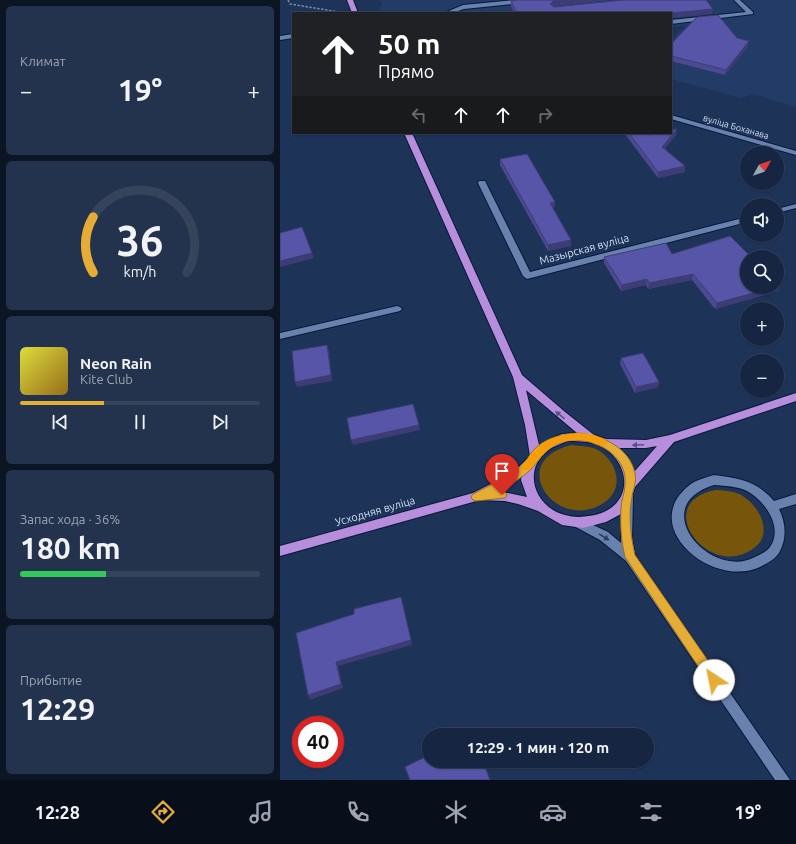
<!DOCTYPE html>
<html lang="ru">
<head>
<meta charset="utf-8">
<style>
	body { margin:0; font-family:Ubuntu,sans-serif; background:#23324d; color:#f1f3f6; height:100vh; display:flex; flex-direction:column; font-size:15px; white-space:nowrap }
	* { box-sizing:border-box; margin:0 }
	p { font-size:13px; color:#9ea5b2 }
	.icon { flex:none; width:22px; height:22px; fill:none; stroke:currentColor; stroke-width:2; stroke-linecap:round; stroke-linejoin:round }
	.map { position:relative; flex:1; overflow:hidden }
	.panel { display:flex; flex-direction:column; gap:6px; padding:6px; background:#0c1524; width:280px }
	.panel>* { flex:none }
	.top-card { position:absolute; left:12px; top:12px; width:380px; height:122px; border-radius:0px; box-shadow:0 1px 3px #0004,0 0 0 1px #35435b; background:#202124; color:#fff; overflow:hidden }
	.needle { width:26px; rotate:50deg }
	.fabs { position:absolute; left:460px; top:146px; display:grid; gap:8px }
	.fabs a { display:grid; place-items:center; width:44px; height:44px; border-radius:50%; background:#162642; box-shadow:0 1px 3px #0004,0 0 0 1px #35435b; font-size:20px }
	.speed { position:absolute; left:12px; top:716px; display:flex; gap:8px; font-size:20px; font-weight:700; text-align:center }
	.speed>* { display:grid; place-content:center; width:52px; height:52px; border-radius:50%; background:#162642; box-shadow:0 1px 3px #0004,0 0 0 1px #35435b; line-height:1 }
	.speed .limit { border:6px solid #d22; background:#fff; color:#111 }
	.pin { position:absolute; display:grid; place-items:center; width:34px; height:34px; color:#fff; margin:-41px -17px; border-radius:50% 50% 50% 0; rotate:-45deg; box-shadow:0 0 4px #0007 }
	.pin .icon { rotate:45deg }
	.me { position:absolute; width:44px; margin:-22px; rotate:326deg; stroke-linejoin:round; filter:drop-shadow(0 0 3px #0008) }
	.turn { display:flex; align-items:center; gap:14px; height:84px; padding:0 20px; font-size:18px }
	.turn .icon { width:52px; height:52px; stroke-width:2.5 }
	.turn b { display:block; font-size:28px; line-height:34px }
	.lanes { display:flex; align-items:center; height:38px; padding:0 20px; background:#0003; justify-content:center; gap:20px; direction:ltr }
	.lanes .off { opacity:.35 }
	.big { font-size:30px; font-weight:700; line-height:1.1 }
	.panel .card { flex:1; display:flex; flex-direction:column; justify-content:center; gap:6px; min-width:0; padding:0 14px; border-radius:6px; background:#23324d }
	.panel .dial { align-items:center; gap:0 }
	.dial svg { height:104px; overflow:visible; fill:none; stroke:#35435b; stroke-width:7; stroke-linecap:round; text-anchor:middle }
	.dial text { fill:#f1f3f6; stroke:none }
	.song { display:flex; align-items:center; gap:12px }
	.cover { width:48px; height:48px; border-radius:6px; background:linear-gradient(135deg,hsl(60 70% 55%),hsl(40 70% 35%)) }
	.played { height:4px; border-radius:2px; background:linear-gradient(90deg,#e5ad36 35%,#35435b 35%) }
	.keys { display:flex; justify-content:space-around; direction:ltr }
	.heat { display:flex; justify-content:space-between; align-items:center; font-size:22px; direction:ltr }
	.charge { height:6px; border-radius:3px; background:linear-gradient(90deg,#34c759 36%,#35435b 0) }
	.trip { position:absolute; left:142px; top:728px; width:232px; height:40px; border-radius:20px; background:#162642; box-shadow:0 1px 3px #0004,0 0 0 1px #35435b; font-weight:700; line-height:40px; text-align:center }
	.menu { display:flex; height:64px; justify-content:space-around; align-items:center; background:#090f1a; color:#9ea5b2 }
	.menu .icon { width:28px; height:28px }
	.menu .on { color:#e5ad36 }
	.menu b { font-size:18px; color:#f1f3f6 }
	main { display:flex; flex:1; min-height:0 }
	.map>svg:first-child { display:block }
	.built { fill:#233b67 }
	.green { fill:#77560c }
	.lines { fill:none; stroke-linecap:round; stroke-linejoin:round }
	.minor-casing { stroke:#07193c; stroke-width:2 }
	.major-casing { stroke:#07193c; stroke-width:2 }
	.path { stroke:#798ba9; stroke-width:1.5; stroke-dasharray:2.5 1.5; stroke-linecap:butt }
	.minor { fill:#6982ad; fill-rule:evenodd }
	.major { fill:#b78edb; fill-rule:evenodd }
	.wall { fill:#4b4990 }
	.shaded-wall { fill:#3d3c75 }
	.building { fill:#5755a7; stroke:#3d3c75 }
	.oneway { fill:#545386 }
	.oneway2 { fill:#293f65 }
	.route { fill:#e5ad36; stroke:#957023 }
	.slow { fill:#f59e0b }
	.labels { text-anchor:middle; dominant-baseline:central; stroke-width:4; stroke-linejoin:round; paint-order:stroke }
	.far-street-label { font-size:9px; fill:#d0def6; stroke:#1e3358 }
	.street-label { font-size:11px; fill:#d0def6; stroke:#1e3358 }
</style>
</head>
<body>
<main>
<section class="panel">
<div class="card"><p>Климат</p>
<div class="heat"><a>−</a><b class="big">19°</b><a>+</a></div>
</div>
<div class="card dial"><svg viewBox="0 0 100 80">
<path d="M14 69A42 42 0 1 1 86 69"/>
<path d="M14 69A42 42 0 0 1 14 26" stroke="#e5ad36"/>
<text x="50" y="56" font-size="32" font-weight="700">36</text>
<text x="50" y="72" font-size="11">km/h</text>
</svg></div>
<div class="card">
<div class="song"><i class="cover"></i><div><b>Neon Rain</b><p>Kite Club</p></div></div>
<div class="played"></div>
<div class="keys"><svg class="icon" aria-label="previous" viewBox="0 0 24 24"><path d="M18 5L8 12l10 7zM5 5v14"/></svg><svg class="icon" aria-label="pause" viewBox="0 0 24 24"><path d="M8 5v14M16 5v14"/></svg><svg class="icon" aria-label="next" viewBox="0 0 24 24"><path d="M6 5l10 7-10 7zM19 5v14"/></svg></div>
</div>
<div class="card"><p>Запас хода · 36%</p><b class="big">180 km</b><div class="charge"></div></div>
<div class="card"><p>Прибытие</p><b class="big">12:29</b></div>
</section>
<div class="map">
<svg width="516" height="780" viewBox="0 0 516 780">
	<rect width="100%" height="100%" fill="#1e3358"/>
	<path class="built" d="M 100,0 L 516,0 L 516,107 L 473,94 L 461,98 L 391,79 L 391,40 L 405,26 L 391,27 L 391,13 L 101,13 L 98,7 L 102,7 Z"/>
	<path class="green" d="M 292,445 C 300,446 308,446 316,449 C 336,459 346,487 325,502 C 278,535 223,461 292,445 Z
		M 435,490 C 443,490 452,491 459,494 C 478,503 495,533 474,548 C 429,582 370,503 435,490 Z"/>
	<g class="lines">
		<defs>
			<path id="minor" d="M 236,0 L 256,0 L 253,2 L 184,9 L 172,13 L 164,13 L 183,5 Z
				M 454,0 L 460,0 L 473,12 L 473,14 L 391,24 L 391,20 L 466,12 Z
				M 13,34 L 13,38 L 0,40 L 0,36 Z
				M 391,115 L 516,151 L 516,155 L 391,119 Z
				M 199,181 L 205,181 L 206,183 L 250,272 L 467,217 L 467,222 L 247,279 L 243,276 L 198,183 Z
				M 516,204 L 516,208 L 497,213 L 497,209 Z
				M 117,306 L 120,307 L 122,309 L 120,311 L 0,339 L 0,333 Z
				M 434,475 C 459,478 477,481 494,501 L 516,494 L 516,504 L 499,509 C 506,523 507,539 499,553 C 495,559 489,562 482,566 C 437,590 362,532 404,490 C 407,487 410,484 414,482 C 420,479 427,477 434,475 ZM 434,485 C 446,486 456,486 467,491 C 484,500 504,527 490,547 C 486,552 481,554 475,557 C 431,581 365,506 434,485 Z
				M 347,492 L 351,494 L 353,497 L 352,539 L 355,555 L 510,780 L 495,780 L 346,561 L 320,540 L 292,525 L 290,522 L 292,519 L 296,517 L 328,532 L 341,543 L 341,497 L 343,494 Z"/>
			<path id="major" d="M 67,0 L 73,0 L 78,13 L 72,13 Z
				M 124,133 L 132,133 L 242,375 L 285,412 L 314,435 L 326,439 L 366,440 L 390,435 L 516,393 L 516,401 L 394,442 L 355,487 L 349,505 L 341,514 L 326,522 L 303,528 L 282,525 L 258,511 L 238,504 L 225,501 L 200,500 L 0,556 L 0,546 L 193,493 C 213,483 236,472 250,456 L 245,425 L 233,377 ZM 246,390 L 297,433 L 282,434 L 259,445 ZM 287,441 C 297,441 308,441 317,444 C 336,452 350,474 342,494 C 337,506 327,512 315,515 C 304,517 295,518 285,515 C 256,508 242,472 266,452 C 271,447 281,444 287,441 ZM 377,446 L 354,472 L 347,456 L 339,448 L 366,448 ZM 242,475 L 241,480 L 247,497 L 218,491 Z"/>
		</defs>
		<use href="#minor" class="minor-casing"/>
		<use href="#major" class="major-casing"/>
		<path class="path" d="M 8,0 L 10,4 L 59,12"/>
		<use href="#minor" class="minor"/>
		<use href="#major" class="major"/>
	</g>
	<path class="wall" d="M 237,0 L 327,0 L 274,6 L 273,6 L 274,7 L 432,14 L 391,13 L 234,13 L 231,6 L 231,1 Z
		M 457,38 L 468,46 L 445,75 L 391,61 L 391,44 Z
		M 344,133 L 367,133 L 369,135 L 396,135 L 385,148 L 405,172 L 378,178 Z
		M 220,159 L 275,202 L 274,208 L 273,208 L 291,246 L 268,251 L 220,165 Z
		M 392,254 L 500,286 L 498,291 L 435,309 L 412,280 L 368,289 L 366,285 L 341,291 L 324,263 L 324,257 Z
		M 341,358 L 379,382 L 378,387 L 355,393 L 340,364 Z"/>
	<path class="shaded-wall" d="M 274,0 L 327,0 L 274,6 L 270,9 L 270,4 Z
		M 433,9 L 432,14 L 391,18 L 391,13 Z
		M 469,41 L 468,46 L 445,75 L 446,70 Z
		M 397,129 L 396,135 L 382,152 L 382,147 Z
		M 405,166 L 405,172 L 378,178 L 378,172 Z
		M 275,202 L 274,208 L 270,209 L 270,203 Z
		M 291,240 L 291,246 L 268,251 L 268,245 Z
		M 32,253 L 34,258 L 0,267 L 0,261 Z
		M 413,274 L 412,280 L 368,289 L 369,283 Z
		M 367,279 L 366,285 L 341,291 L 342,285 Z
		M 497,286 L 500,286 L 498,291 L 435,309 L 437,303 L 495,287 L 497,287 Z
		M 47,345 L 49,351 L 52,381 L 17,387 L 15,382 Z
		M 379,382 L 378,387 L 355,393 L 356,387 Z
		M 139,425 L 140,430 L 73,445 L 71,440 Z
		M 121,597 L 132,645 L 58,666 L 63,688 L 30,700 L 28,695 L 56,662 Z"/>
	<path class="building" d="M 237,0 L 278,0 L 274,0 L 270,4 L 274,7 L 343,0 L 426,0 L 433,9 L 391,13 L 237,13 L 231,1 Z
		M 438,15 L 457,38 L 469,41 L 446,70 L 391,56 L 391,44 L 417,17 Z
		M 397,129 L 382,147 L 405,166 L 378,172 L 349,133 L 367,133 L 369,135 L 380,133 L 391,133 L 391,130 Z
		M 247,154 L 275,202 L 270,203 L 291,240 L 268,245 L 220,159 Z
		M 22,227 L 32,253 L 0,261 L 0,233 Z
		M 450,236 L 471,257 L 467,257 L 467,287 L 495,287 L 437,303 L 413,274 L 369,283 L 367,279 L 342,285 L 324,257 L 386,243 L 392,254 Z
		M 497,283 L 500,286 L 497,286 Z
		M 47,345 L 51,375 L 15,382 L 12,351 Z
		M 363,353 L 379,382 L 356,387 L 341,358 Z
		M 133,404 L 139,425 L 71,440 L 67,418 Z
		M 121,597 L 131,640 L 56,662 L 61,684 L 28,695 L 16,633 L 74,614 L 74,609 Z
		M 149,755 L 149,761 L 203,761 L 210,780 L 130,780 L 125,767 Z"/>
	<defs><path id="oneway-solid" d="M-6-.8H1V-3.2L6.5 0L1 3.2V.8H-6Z"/></defs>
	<g class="oneway">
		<use href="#oneway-solid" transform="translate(280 415) rotate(-141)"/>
		<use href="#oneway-solid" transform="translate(358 445) rotate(178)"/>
	</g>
	<use class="oneway2" href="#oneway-solid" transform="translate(324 537) rotate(32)"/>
	<path class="route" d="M 299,433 C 323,436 349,447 355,473 C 357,482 353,489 352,497 C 348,516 351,537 355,555 L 438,675 L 440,680 L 438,684 L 434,686 L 430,684 L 345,557 C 341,540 340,525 341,508 C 341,500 345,493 345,485 C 347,465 333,450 315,444 C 304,439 288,439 277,444 C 265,449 261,458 253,467 C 245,476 229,486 218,491 L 225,492 L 227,495 L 225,498 L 196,501 L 193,500 L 191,497 L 193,494 C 211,485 230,476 245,462 C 248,459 249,455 252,452 C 263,438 282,434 299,433 Z"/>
	<path class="slow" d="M 299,433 L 312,434 L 326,440 L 327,442 L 326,445 C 320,447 314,442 308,441 C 276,437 268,449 249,470 L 242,470 L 240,468 L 242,465 C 261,443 268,435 299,433 Z"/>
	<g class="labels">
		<g class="far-street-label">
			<text transform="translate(456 127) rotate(16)">вуліца Боханава</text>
		</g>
		<g class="street-label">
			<text transform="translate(304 249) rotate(-15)">Мазырская вуліца</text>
			<text transform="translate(95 511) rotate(-16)">Усходняя вуліца</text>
		</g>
	</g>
</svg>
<div class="fabs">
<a><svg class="needle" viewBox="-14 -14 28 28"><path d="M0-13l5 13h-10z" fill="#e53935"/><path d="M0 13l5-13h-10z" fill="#9ea5b2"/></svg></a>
<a><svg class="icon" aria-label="sound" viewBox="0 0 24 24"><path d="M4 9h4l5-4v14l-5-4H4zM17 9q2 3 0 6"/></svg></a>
<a><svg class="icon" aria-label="search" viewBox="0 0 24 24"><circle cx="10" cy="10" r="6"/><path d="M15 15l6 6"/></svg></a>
<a>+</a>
<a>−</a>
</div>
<div class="speed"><div class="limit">40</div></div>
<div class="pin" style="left:222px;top:495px;background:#d93025"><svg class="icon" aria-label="arrive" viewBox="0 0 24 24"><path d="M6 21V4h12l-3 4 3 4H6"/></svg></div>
<svg class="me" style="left:434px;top:680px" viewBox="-20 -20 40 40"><circle r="19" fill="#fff"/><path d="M0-13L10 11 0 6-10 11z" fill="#e5ad36"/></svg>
<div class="trip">12:29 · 1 мин · 120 m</div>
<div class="top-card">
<div class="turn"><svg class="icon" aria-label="ahead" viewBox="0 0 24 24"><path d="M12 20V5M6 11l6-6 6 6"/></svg><div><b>50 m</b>Прямо</div></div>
<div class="lanes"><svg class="icon off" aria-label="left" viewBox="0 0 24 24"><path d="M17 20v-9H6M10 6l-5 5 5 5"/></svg><svg class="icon" aria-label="ahead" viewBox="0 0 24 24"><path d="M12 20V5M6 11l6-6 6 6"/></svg><svg class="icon" aria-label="ahead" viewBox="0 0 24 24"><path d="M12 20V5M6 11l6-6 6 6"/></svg><svg class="icon off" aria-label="right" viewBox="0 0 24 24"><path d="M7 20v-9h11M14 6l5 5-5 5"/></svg></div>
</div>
</div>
</main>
<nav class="menu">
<b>12:28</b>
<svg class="icon on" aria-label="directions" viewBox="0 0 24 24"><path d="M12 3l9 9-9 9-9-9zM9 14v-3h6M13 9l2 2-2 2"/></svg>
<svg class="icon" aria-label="music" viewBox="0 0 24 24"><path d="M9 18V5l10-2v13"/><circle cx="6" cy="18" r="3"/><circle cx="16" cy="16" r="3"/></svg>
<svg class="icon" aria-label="phone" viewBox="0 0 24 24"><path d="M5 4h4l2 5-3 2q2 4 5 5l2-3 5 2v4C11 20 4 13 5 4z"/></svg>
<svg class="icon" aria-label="climate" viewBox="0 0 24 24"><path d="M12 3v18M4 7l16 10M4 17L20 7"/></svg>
<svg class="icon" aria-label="car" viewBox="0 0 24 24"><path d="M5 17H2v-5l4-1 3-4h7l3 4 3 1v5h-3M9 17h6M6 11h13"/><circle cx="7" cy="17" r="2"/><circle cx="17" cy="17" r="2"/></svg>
<svg class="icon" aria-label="filters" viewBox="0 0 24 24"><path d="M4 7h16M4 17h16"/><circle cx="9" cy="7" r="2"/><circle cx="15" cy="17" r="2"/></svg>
<b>19°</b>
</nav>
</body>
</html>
